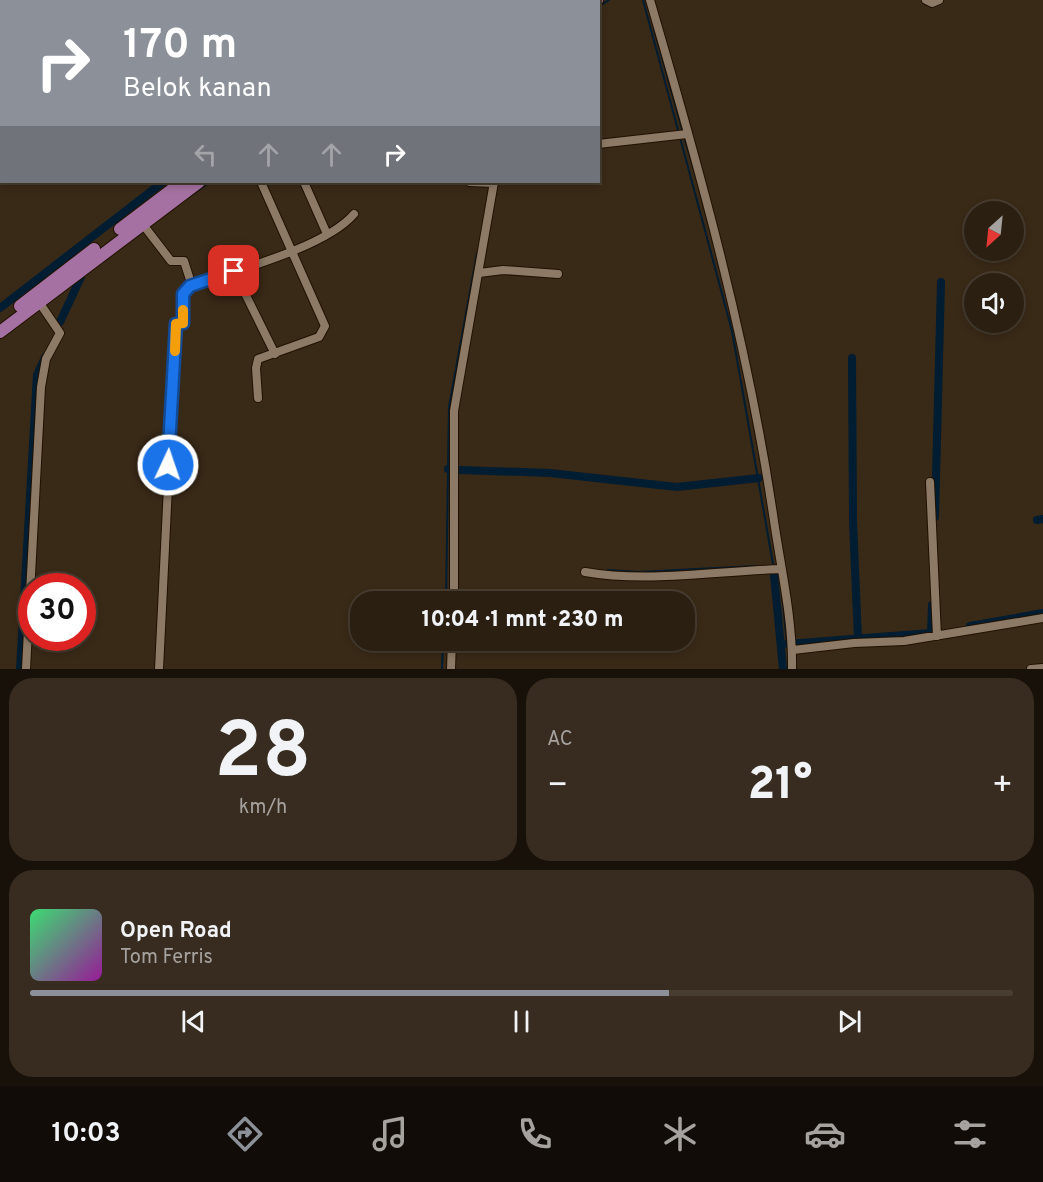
<!DOCTYPE html>
<html lang="id">
<head>
<meta charset="utf-8">
<style>
	body { margin:0; font-family:Overpass,sans-serif; background:#372c1f; color:#f1f3f6; height:100vh; display:flex; flex-direction:column; font-size:22px; white-space:nowrap }
	* { box-sizing:border-box; margin:0 }
	p { font-size:20px; color:#a6a29f }
	.icon { flex:none; width:33px; height:33px; fill:none; stroke:currentColor; stroke-width:2; stroke-linecap:round; stroke-linejoin:round }
	.map { position:relative; height:669px; overflow:hidden }
	.panel { display:flex; flex-direction:column; gap:9px; padding:9px; background:#181109; flex:1 }
	.panel>* { flex:none }
	.hud { position:absolute; left:0px; top:0px; width:600px; height:183px; box-shadow:0 3px 9px #0003,0 0 0 2px #473d31; background:#8c9099; color:#fff; overflow:hidden }
	.needle { width:39px; rotate:207deg }
	.tools { position:absolute; left:964px; top:201px; display:grid; gap:12px }
	.tools a { display:grid; place-items:center; width:60px; height:60px; border-radius:50%; background:#2b1f11; box-shadow:0 3px 9px #0003,0 0 0 2px #473d31; font-size:30px }
	.speed { position:absolute; left:18px; top:573px; display:flex; gap:12px; font-size:30px; font-weight:700; text-align:center }
	.speed>* { display:grid; place-content:center; width:78px; height:78px; border-radius:50%; background:#2b1f11; box-shadow:0 3px 9px #0003,0 0 0 2px #473d31; line-height:1 }
	.speed .limit { border:9px solid #d22; background:#fff; color:#111 }
	.pin { position:absolute; display:grid; place-items:center; width:51px; height:51px; color:#fff; margin:-26px; border-radius:12px; box-shadow:0 3px 9px #0006 }
	.me { position:absolute; width:66px; margin:-33px; rotate:3deg; stroke-linejoin:round; filter:drop-shadow(0 0 4px #0008) }
	.turn { display:flex; align-items:center; gap:21px; height:126px; padding:0 24px; font-size:27px }
	.turn .icon { width:78px; height:78px; stroke-width:2.5 }
	.turn b { display:block; font-size:42px; line-height:51px }
	.lanes { display:flex; align-items:center; height:57px; padding:0 24px; background:#0003; justify-content:center; gap:30px; direction:ltr }
	.lanes .off { opacity:.35 }
	.big { font-size:45px; font-weight:800; line-height:1.1 }
	.panel .tile { flex:1; display:flex; flex-direction:column; justify-content:center; gap:9px; min-width:0; padding:0 21px; border-radius:24px; background:#372c1f }
	.panel .dial { align-items:center; gap:0 }
	.dial b { font-size:78px; line-height:1 }
	.song { display:flex; align-items:center; gap:18px }
	.cover { width:72px; height:72px; border-radius:9px; background:linear-gradient(135deg,hsl(140 70% 55%),hsl(300 70% 35%)) }
	.played { height:6px; border-radius:3px; background:linear-gradient(90deg,#8c9099 65%,#473d31 65%) }
	.keys { display:flex; justify-content:space-around; direction:ltr }
	.heat { display:flex; justify-content:space-between; align-items:center; font-size:33px; direction:ltr }
	.panel .tiles { flex:1; display:grid; gap:9px; grid-template-columns:1fr 1fr }
	.tile:last-child { grid-column:span 2 }
	.trip { position:absolute; left:350px; top:591px; width:345px; height:60px; border-radius:24px; background:#2b1f11; box-shadow:0 3px 9px #0003,0 0 0 2px #473d31; font-weight:800; line-height:60px; text-align:center }
	.dock { display:flex; height:96px; justify-content:space-around; align-items:center; background:#110c07; color:#a6a29f }
	.dock .icon { width:42px; height:42px }
	.dock .selected { color:#8c9099 }
	.dock b { font-size:27px; color:#f1f3f6 }
	.map>svg:first-child { display:block }
	.lines { fill:none; stroke-linecap:round; stroke-linejoin:round }
	.stream { stroke:#011d31; stroke-width:2 }
	.canal { stroke:#011d31; stroke-width:8 }
	.minor-casing { stroke:#201102; stroke-width:10 }
	.highway-casing { stroke:#201102; stroke-width:14 }
	.minor { stroke:#8d7a66; stroke-width:8 }
	.highway { stroke:#a571a2; stroke-width:12 }
	.route-casing { stroke:#114b97; stroke-width:15 }
	.route { stroke:#1a73e8; stroke-width:10 }
	.slow { stroke:#f59e0b; stroke-width:10 }
</style>
</head>
<body>
<div class="map">
<svg width="1043" height="669" viewBox="0 0 1043 669">
	<rect width="100%" height="100%" fill="#392917"/>
	<g class="lines">
		<path class="stream" d="M 643,0 L 678,130
			M 598,7 L 609,0
			M 654,29 L 682,129
			M 685,140 L 697,180
			M 681,141 L 732,331 L 773,564
			M 186,199 L 210,182
			M 608,570 L 638,572 L 755,566
			M 782,593 L 787,644
			M 446,602 L 449,407 L 477,253
			M 442,669 L 443,640"/>
		<path class="canal" d="M 563,2 L 566,0
			M 0,308 L 163,182
			M 60,322 L 81,277
			M 852,358 L 853,522 L 858,639
			M 448,469 L 449,469
			M 459,470 L 550,473 L 677,487 L 759,478
			M 935,517 L 941,282
			M 1037,520 L 1043,519
			M 774,575 L 783,669
			M 970,626 L 1043,613
			M 787,644 L 931,633 L 932,605
			M 20,669 L 37,375 L 45,357"/>
		<defs>
			<path id="minor" d="M 373,0 L 374,2
				M 650,0 C 700,171 748,343 774,521 C 781,569 793,620 792,669
				M 926,0 L 932,3 L 939,0
				M 598,144 L 687,134
				M 304,182 L 327,234
				M 470,182 L 494,183
				M 141,222 L 171,261 L 184,261 L 192,286
				M 234,271 L 275,354
				M 479,273 L 503,270 L 558,274
				M 258,398 L 256,368 L 258,359 L 319,337 L 325,326 L 261,182
				M 930,482 L 937,636
				M 585,572 C 647,583 718,571 781,569
				M 454,602 L 454,411 L 494,182
				M 793,650 L 854,643 L 904,641 L 1043,618
				M 26,669 L 41,387 L 46,359 L 60,333 L 39,302
				M 159,669 L 176,324 L 183,323 L 183,294 L 190,286 C 233,271 325,248 354,214
				M 451,669 L 452,640
				M 1031,669 L 1043,668"/>
			<path id="highway" d="M 579,2 L 581,0
				M 595,2 L 597,0
				M 120,229 L 182,182
				M 20,306 L 94,249
				M 0,332 L 199,182"/>
		</defs>
		<use href="#minor" class="minor-casing"/>
		<use href="#highway" class="highway-casing"/>
		<use href="#minor" class="minor"/>
		<use href="#highway" class="highway"/>
	</g>
	<g class="lines">
		<defs>
			<path id="route" d="M 168,465 L 176,324 L 183,323 L 183,294 L 190,286 L 234,271"/>
		</defs>
		<use href="#route" class="route-casing"/>
		<use href="#route" class="route"/>
		<path class="slow" d="M 175,351 L 176,324 L 183,323 L 183,310"/>
	</g>
</svg>
<div class="tools">
<a><svg class="needle" viewBox="-14 -14 28 28"><path d="M0-13l5 13h-10z" fill="#e53935"/><path d="M0 13l5-13h-10z" fill="#a6a29f"/></svg></a>
<a><svg class="icon" aria-label="sound" viewBox="0 0 24 24"><path d="M4 9h4l5-4v14l-5-4H4zM17 9q2 3 0 6"/></svg></a>
</div>
<div class="speed"><div class="limit">30</div></div>
<div class="pin" style="left:234px;top:271px;background:#d93025"><svg class="icon" aria-label="arrive" viewBox="0 0 24 24"><path d="M6 21V4h12l-3 4 3 4H6"/></svg></div>
<svg class="me" style="left:168px;top:465px" viewBox="-20 -20 40 40"><circle r="17" fill="#1a73e8" stroke="#fff" stroke-width="3"/><path d="M0-11L8 9 0 5-8 9z" fill="#fff"/></svg>
<div class="trip">10:04 · 1 mnt · 230 m</div>
<div class="hud">
<div class="turn"><svg class="icon" aria-label="right" viewBox="0 0 24 24"><path d="M7 20v-9h11M14 6l5 5-5 5"/></svg><div><b>170 m</b>Belok kanan</div></div>
<div class="lanes"><svg class="icon off" aria-label="left" viewBox="0 0 24 24"><path d="M17 20v-9H6M10 6l-5 5 5 5"/></svg><svg class="icon off" aria-label="ahead" viewBox="0 0 24 24"><path d="M12 20V5M6 11l6-6 6 6"/></svg><svg class="icon off" aria-label="ahead" viewBox="0 0 24 24"><path d="M12 20V5M6 11l6-6 6 6"/></svg><svg class="icon" aria-label="right" viewBox="0 0 24 24"><path d="M7 20v-9h11M14 6l5 5-5 5"/></svg></div>
</div>
</div>
<section class="panel">
<div class="tiles">
<div class="tile dial"><b>28</b><p>km/h</p></div>
<div class="tile"><p>AC</p>
<div class="heat"><a>−</a><b class="big">21°</b><a>+</a></div>
</div>
<div class="tile">
<div class="song"><i class="cover"></i><div><b>Open Road</b><p>Tom Ferris</p></div></div>
<div class="played"></div>
<div class="keys"><svg class="icon" aria-label="previous" viewBox="0 0 24 24"><path d="M18 5L8 12l10 7zM5 5v14"/></svg><svg class="icon" aria-label="pause" viewBox="0 0 24 24"><path d="M8 5v14M16 5v14"/></svg><svg class="icon" aria-label="next" viewBox="0 0 24 24"><path d="M6 5l10 7-10 7zM19 5v14"/></svg></div>
</div>
</div>
</section>
<nav class="dock">
<b>10:03</b>
<svg class="icon selected" aria-label="directions" viewBox="0 0 24 24"><path d="M12 3l9 9-9 9-9-9zM9 14v-3h6M13 9l2 2-2 2"/></svg>
<svg class="icon" aria-label="music" viewBox="0 0 24 24"><path d="M9 18V5l10-2v13"/><circle cx="6" cy="18" r="3"/><circle cx="16" cy="16" r="3"/></svg>
<svg class="icon" aria-label="phone" viewBox="0 0 24 24"><path d="M5 4h4l2 5-3 2q2 4 5 5l2-3 5 2v4C11 20 4 13 5 4z"/></svg>
<svg class="icon" aria-label="climate" viewBox="0 0 24 24"><path d="M12 3v18M4 7l16 10M4 17L20 7"/></svg>
<svg class="icon" aria-label="car" viewBox="0 0 24 24"><path d="M5 17H2v-5l4-1 3-4h7l3 4 3 1v5h-3M9 17h6M6 11h13"/><circle cx="7" cy="17" r="2"/><circle cx="17" cy="17" r="2"/></svg>
<svg class="icon" aria-label="filters" viewBox="0 0 24 24"><path d="M4 7h16M4 17h16"/><circle cx="9" cy="7" r="2"/><circle cx="15" cy="17" r="2"/></svg>
</nav>
</body>
</html>
